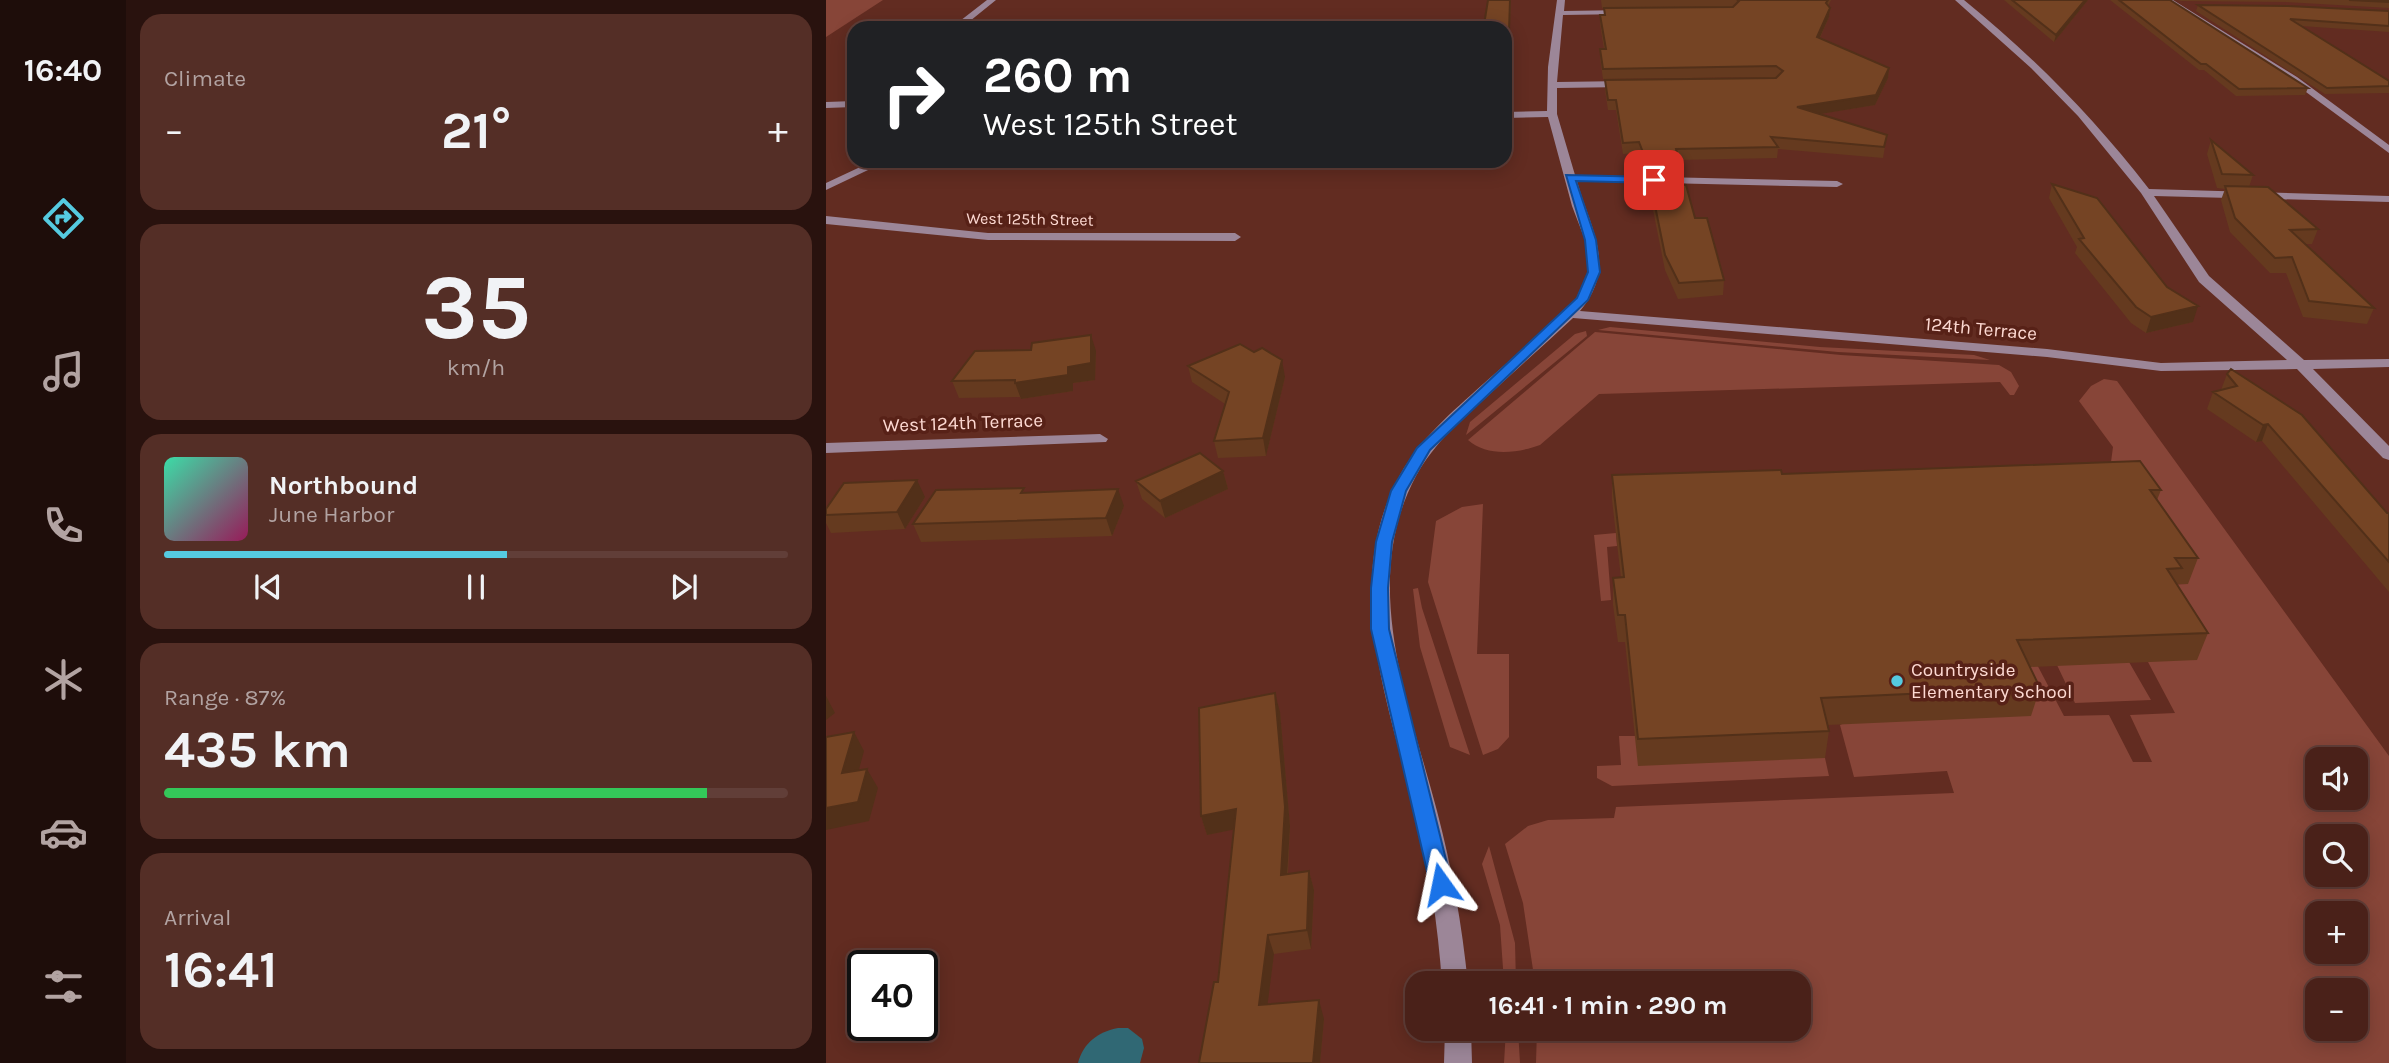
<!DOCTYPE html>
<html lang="en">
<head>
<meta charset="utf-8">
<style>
	body { margin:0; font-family:Karla,sans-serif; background:#542e26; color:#f1f3f6; height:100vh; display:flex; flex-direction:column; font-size:26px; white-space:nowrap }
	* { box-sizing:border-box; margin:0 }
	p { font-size:23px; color:#b2a3a2 }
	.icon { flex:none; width:38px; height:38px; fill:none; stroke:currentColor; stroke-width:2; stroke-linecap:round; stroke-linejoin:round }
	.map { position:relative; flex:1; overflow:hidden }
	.drawer { display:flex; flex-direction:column; gap:14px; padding:14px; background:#29120e; width:700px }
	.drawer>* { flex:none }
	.banner { position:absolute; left:21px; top:21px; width:665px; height:147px; border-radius:21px; box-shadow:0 4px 18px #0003,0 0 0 2px #613e38; background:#202124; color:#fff; overflow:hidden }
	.fabs { position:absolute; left:1479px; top:747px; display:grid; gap:14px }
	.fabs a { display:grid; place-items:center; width:63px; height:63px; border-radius:14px; background:#4a2119; box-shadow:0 4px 18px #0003,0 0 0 2px #613e38; font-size:35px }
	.speed { position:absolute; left:21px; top:950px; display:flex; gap:14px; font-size:35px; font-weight:700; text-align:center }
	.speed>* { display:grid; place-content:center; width:91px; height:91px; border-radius:50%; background:#4a2119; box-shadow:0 4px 18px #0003,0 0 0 2px #613e38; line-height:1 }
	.speed .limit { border:4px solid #111; border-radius:10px; background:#fff; color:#111 }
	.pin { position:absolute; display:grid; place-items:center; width:60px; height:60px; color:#fff; margin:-30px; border-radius:14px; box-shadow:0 4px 10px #0006 }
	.me { position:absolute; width:77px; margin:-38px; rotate:348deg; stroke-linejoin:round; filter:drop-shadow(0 0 5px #0008) }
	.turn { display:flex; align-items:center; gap:24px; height:147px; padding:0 21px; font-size:32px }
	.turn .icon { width:91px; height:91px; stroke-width:2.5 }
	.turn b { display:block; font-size:49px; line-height:60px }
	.big { font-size:52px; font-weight:700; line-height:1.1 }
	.drawer .card { flex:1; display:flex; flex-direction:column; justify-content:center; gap:10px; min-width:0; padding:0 24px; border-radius:21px; background:#542e26 }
	.drawer .dial { align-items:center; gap:0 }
	.dial b { font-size:91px; line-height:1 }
	.song { display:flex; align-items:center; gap:21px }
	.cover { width:84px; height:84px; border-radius:10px; background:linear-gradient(135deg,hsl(160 70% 55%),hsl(330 70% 35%)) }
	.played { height:7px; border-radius:4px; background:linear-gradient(90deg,#55cae0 55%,#613e38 55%) }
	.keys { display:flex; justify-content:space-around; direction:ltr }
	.heat { display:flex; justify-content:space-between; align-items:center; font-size:38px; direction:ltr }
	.charge { height:10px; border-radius:5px; background:linear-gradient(90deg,#34c759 87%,#613e38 0) }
	.trip { position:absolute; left:579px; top:971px; width:406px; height:70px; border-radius:21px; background:#4a2119; box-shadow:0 4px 18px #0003,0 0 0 2px #613e38; font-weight:700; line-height:70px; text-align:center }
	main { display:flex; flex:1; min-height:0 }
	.menu { display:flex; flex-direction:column; width:126px; justify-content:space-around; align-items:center; background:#1e0d0a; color:#b2a3a2 }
	.menu .icon { width:49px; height:49px }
	.menu .on { color:#55cae0 }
	.menu b { font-size:32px; color:#f1f3f6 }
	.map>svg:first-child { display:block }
	.green { fill:#874538; fill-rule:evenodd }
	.water { fill:#306874 }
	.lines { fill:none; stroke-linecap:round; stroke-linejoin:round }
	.minor { fill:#9c8698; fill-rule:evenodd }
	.wall { fill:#653a1f }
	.shaded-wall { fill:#523019 }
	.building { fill:#754424; stroke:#523019; stroke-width:2 }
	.route { fill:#1a73e8; stroke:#114b97; stroke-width:2 }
	.poi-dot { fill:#55cae0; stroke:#572117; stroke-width:2.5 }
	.labels { text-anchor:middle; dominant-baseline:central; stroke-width:7; stroke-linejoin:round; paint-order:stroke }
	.far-street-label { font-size:16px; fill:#fdd9d2; stroke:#572117 }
	.street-label { font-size:19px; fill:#fdd9d2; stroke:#572117 }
	.poi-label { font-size:19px; fill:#fdd9d2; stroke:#572117; text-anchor:start }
</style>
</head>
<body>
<main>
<nav class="menu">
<b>16:40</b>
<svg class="icon on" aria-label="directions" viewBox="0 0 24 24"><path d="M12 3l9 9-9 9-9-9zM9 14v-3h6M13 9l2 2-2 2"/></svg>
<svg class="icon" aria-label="music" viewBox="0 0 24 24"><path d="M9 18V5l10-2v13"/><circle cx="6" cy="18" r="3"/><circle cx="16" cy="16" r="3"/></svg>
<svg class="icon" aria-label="phone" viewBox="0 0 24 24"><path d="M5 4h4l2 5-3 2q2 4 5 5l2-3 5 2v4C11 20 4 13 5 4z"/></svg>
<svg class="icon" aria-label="climate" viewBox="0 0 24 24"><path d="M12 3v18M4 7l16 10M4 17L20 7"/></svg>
<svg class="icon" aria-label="car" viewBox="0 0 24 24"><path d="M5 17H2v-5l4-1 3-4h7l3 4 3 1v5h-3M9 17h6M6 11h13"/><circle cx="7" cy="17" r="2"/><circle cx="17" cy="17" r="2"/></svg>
<svg class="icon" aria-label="filters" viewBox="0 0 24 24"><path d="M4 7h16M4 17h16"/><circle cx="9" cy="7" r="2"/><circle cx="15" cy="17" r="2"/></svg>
</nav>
<section class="drawer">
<div class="card"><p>Climate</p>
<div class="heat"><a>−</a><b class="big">21°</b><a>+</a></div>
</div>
<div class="card dial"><b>35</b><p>km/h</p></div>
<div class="card">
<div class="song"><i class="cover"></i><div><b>Northbound</b><p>June Harbor</p></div></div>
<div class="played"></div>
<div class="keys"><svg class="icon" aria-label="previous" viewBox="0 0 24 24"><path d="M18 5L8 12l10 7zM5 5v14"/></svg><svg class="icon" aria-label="pause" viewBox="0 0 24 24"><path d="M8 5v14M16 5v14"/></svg><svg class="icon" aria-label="next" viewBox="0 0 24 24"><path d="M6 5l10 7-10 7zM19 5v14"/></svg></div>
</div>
<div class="card"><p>Range · 87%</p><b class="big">435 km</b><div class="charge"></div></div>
<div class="card"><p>Arrival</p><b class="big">16:41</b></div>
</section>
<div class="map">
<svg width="1563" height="1063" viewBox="0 0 1563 1063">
	<rect width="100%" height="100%" fill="#622c21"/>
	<path class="green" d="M 0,0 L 57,0 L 0,37 Z
		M 784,327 L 994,347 L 1148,355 L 1164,360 L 1012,352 L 772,330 Z
		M 760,331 L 761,336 L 640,435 L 644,422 L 749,334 Z
		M 769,332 L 1015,355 L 1173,365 L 1185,372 L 1193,386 L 1188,395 L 1184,395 L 1174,382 L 773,394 L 714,445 C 692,453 661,457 642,440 Z
		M 1278,379 L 1291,381 L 1563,756 L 1563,1063 L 710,1063 L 711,1029 L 973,1029 L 973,984 L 709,983 L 697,903 L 679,844 L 702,826 L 722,820 L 788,818 L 790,807 L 1128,793 L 1121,771 L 1028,777 L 1014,725 L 1177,651 L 1206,655 L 1238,716 L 1283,715 L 1307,762 L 1326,762 L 1304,715 L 1349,713 L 1322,662 L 1340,585 L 1362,584 L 1271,474 L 1285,462 L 1287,447 L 1253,401 L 1265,386 ZM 1491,760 L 1530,760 L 1530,798 L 1491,798 ZM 1491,836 L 1530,836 L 1530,875 L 1491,875 ZM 1491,914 L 1530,914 L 1530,952 L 1491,952 ZM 1491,990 L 1530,990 L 1530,1029 L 1491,1029 Z
		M 657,504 L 651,654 L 683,654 L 683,737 L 672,749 L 657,755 L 602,582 L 610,521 L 636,507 Z
		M 790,533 L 791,546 L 781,547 L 785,600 L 775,601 L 768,535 Z
		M 592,588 L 596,608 L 644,755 L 624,747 L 594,647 L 587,589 Z
		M 1303,662 L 1325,700 L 1249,703 L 1231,665 Z
		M 793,736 L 809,736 L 999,758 L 1003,776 L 786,786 L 771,778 L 771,766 L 795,765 Z
		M 663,846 L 689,943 L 690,983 L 678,983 L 674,925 L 656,864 Z
		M 680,1029 L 692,1029 L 694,1063 L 678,1063 Z"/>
	<path class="water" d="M 292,1028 L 302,1028 L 316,1039 L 318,1048 L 314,1063 L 252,1063 C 257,1043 272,1032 292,1028 Z"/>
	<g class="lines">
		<path class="minor" d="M 161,0 L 170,0 L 144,21 L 330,20 L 493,25 L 497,27 L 330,24 L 130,28 L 130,24 Z
			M 731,0 L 739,0 L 738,11 L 801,10 L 805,12 L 801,14 L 737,15 L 731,82 L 800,81 L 805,84 L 800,87 L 731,88 L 731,114 L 749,175 L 1011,181 L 1017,184 L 1011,187 L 751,181 C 764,229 792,266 754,311 L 1221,349 L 1335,363 L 1461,360 L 1373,282 L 1315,193 L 1252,116 L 1205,68 L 1129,0 L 1138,0 C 1207,56 1268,118 1323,189 L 1563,196 L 1563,202 L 1328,196 L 1383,276 L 1478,360 L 1563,359 L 1563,367 L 1487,369 L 1563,446 L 1563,460 L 1557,458 L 1471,369 L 1335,371 L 1221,357 L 747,318 C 720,343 692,368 665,393 C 637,418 608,443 590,476 C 533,582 583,704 611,811 C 626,868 636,925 642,984 L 616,984 C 612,925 603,867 589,811 C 562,701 515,582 574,475 C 594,439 626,412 656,385 C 684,361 711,336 739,311 L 750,299 L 762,272 L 759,240 L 746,206 L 722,117 L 679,118 L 679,112 L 721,111 L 722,67 Z
			M 1338,0 L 1347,0 L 1471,77 L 1563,145 L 1563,153 L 1465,81 Z
			M 28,101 L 28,107 L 0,108 L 0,102 Z
			M 47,161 L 61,161 L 0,190 L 0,183 Z
			M 0,216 L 162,233 L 409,233 L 415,237 L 409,241 L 162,240 L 0,224 Z
			M 274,434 L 282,439 L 280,442 L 0,453 L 0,443 Z
			M 619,1029 L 645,1029 L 646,1063 L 618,1063 Z"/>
	</g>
	<path class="wall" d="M 685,0 L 682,71 L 679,71 L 679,28 L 658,25 Z
		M 775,0 L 1005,0 L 1002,6 L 1004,8 L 1003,17 L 994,38 L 1063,68 L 1062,78 L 1049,105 L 993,114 L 1061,135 L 1057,158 L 952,149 L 951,158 L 851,160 L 850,164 L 818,166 L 813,153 L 797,154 L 790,110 L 782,110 L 779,90 L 779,80 L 950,77 L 777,79 L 774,58 L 774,49 L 778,49 L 774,24 L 774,15 L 778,15 L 778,8 L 906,7 L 776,8 Z
		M 1178,0 L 1262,0 L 1228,42 Z
		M 1284,0 L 1344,0 L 1482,88 L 1479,95 L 1410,96 L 1378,70 L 1373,70 Z
		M 1352,0 L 1563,0 L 1563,8 L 1460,2 L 1355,1 Z
		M 1372,5 L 1563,11 L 1563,32 L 1475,26 L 1563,81 L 1563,93 L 1499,94 L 1370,11 Z
		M 1385,140 L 1427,175 L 1423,187 L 1492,229 L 1486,244 L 1479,244 L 1548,308 L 1541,324 L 1477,317 L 1460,273 L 1444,273 L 1404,232 L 1395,200 L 1399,189 L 1391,188 L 1381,154 Z
		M 824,181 L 869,218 L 898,280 L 897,295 L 852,299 L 839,270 L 824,195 Z
		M 1226,184 L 1367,322 L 1320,333 L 1305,323 L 1249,253 L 1251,247 L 1223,198 Z
		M 270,351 L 269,380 L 247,383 L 247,391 L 195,399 L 194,397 L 133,398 L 126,381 Z
		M 362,366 L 459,377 L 440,456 L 392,458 L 388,441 L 399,404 L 366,382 Z
		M 1401,374 L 1561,513 L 1563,513 L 1563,592 L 1436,441 L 1430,442 L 1381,409 L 1387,392 L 1395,390 Z
		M 397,471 L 402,489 L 339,518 L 316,499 L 310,481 Z
		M 956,474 L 1335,490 L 1331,500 L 1372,558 L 1362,584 L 1351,584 L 1382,633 L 1371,660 L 1204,667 L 1214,688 L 1205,716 L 1002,725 L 1003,731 L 999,758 L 812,766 L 799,642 L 792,642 L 787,605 L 787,578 L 795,578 L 786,500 L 786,475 Z
		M 200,493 L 298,506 L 286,536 L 95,542 L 87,524 Z
		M 99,497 L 79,529 L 5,533 L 0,523 L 0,509 Z
		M 454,712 L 464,826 L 462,874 L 483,871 L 488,890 L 485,949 L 448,954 L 441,1004 L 498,1019 L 494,1063 L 392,982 L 408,829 L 381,835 L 375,816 Z"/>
	<path class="shaded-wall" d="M 1259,0 L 1262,0 L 1228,42 L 1230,35 Z
		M 1004,8 L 1003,17 L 990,46 L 991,37 Z
		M 1063,68 L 1062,78 L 1049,105 L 970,118 L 971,107 Z
		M 1372,306 L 1367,322 L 1320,333 L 1325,317 Z
		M 265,335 L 270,351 L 269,380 L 247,383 L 247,391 L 195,399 L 189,383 L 242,367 Z
		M 456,360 L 459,377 L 440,456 L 437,438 Z
		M 1442,424 L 1436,441 L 1430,442 L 1437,425 Z
		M 397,471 L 402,489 L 339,518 L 334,501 Z
		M 91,480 L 99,497 L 79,529 L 71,512 Z
		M 292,489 L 298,506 L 286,536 L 280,518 Z
		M 449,693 L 454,712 L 464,826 L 460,894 L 455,875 Z
		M 0,696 L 9,713 L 0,720 Z
		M 28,732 L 38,751 L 27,792 L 16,773 Z
		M 41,769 L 52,788 L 43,821 L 0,830 L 0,808 Z
		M 410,809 L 415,828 L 381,835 L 375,816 Z
		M 483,871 L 488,890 L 485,949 L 481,930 Z
		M 442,935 L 448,954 L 439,1024 L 433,1005 Z
		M 493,1000 L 498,1019 L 494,1063 L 487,1063 Z"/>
	<path class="building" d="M 662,0 L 684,0 L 682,64 L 679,64 L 679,28 L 654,28 L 655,25 L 658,25 Z
		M 911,0 L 1002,0 L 1000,3 L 1004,8 L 991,37 L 1063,68 L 1050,95 L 971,107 L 1061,135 L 1058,147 L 945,137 L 952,147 L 850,149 L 851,153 L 818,155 L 813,142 L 797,143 L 790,100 L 782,100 L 779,80 L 950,78 L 957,71 L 950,66 L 777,69 L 774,49 L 780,49 L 774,15 L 779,15 L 778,8 L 907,7 L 913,1 Z
		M 1186,0 L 1259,0 L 1230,35 Z
		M 1293,0 L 1344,0 L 1482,88 L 1413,89 L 1380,64 L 1375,64 Z
		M 1523,0 L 1563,0 L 1563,2 Z
		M 1372,5 L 1462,6 L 1563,11 L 1563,26 L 1464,19 L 1563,81 L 1563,86 L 1501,88 Z
		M 1385,140 L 1427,175 L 1396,174 Z
		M 824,181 L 860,185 L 869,218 L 881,218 L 898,280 L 853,283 L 839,255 Z
		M 1226,184 L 1271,198 L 1341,287 L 1372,306 L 1325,317 L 1310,307 L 1253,239 L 1258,238 Z
		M 1399,186 L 1442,187 L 1492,229 L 1464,230 L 1548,308 L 1483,301 L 1466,257 L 1449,258 L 1409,218 Z
		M 265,335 L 265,363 L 242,367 L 242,375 L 189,383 L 189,380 L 126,381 L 149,351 L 205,350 L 206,343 Z
		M 414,344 L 428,352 L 436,348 L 456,360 L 437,438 L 388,441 L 403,392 L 362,366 Z
		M 1405,369 L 1476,415 L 1561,513 L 1563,513 L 1563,562 L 1442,424 L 1437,425 L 1387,392 L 1411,386 L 1401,374 Z
		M 374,453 L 397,471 L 334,501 L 310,481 Z
		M 1314,461 L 1335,490 L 1324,490 L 1372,558 L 1349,558 L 1356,568 L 1341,569 L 1382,633 L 1191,640 L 1214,688 L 995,698 L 1003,731 L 812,739 L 799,615 L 792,615 L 787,578 L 798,577 L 786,475 L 955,470 L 956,474 Z
		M 91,480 L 71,512 L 0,515 L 0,509 L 18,483 Z
		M 198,488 L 195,493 L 292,489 L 280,518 L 87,524 L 110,490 Z
		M 449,693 L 459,807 L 455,875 L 483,871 L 481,930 L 442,935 L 433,1005 L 493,1000 L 487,1063 L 373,1063 L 388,982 L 392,982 L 410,809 L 375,816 L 373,708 Z
		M 28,732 L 16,773 L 41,769 L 32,802 L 0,808 L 0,737 Z"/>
	<path class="route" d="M 740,175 L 828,177 L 833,180 L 828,183 L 750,181 L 770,240 L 774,272 L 762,300 L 604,450 L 580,491 L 566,542 L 562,588 L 563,629 L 626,884 L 623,890 L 615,893 L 608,890 L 604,884 L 545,629 L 545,588 L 550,542 L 565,491 L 591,448 L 751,298 L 762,272 L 759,240 Z"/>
	<circle class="poi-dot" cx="1071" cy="681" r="7"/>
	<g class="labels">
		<g class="far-street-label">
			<text transform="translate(204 219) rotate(1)">West 125th Street</text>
		</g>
		<g class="street-label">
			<text transform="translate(1155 329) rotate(5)">124th Terrace</text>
			<text transform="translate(137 423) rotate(-2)">West 124th Terrace</text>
		</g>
		<g class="poi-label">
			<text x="1085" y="670">Countryside<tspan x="1085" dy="22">Elementary School</tspan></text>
		</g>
	</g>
</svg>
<div class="fabs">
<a><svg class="icon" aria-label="sound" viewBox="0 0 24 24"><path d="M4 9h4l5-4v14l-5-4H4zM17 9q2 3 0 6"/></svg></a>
<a><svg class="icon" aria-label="search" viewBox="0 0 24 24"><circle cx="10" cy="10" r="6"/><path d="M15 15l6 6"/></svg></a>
<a>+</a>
<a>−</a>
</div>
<div class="speed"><div class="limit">40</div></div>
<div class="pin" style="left:828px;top:180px;background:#d93025"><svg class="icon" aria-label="arrive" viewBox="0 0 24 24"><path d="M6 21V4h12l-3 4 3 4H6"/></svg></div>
<svg class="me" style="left:615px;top:884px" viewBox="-20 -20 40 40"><path d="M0-17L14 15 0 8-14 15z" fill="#1a73e8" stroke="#fff" stroke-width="4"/></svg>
<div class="trip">16:41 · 1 min · 290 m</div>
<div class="banner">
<div class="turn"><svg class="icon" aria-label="right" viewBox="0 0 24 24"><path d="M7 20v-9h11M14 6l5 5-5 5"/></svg><div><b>260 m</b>West 125th Street</div></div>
</div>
</div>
</main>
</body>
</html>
